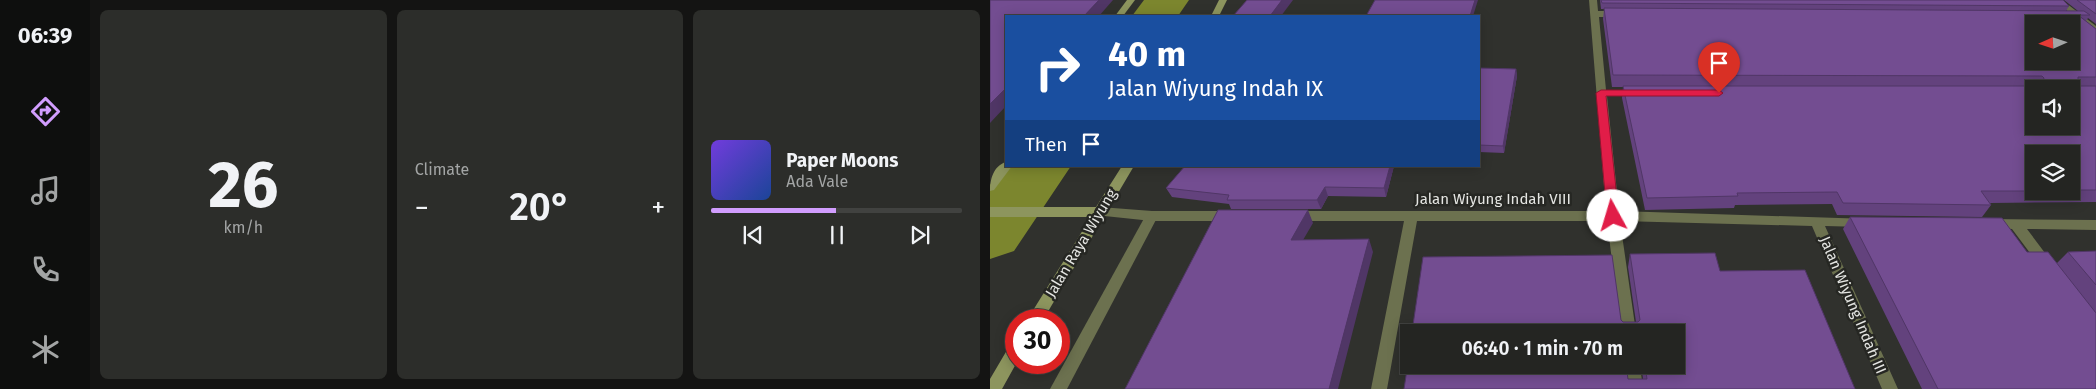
<!DOCTYPE html>
<html lang="en">
<head>
<meta charset="utf-8">
<style>
	body { margin:0; font-family:"Fira Sans",sans-serif; background:#2c2d2a; color:#f1f3f6; height:100vh; display:flex; flex-direction:column; font-size:19px; white-space:nowrap }
	* { box-sizing:border-box; margin:0 }
	p { font-size:16px; color:#a3a5a5 }
	.icon { flex:none; width:28px; height:28px; fill:none; stroke:currentColor; stroke-width:2; stroke-linecap:round; stroke-linejoin:round }
	.map { position:relative; flex:1; overflow:hidden }
	.panel { display:flex; flex-direction:column; gap:10px; padding:10px; background:#141413; width:900px }
	.panel>* { flex:none }
	.banner { position:absolute; left:15px; top:15px; width:475px; height:152px; border-radius:0px; box-shadow:0 2px 12px #0003,0 0 0 1px #414240; background:#1a4fa0; color:#fff; overflow:hidden }
	.needle { width:32px; rotate:267deg }
	.controls { position:absolute; left:1035px; top:15px; display:grid; gap:10px }
	.controls a { display:grid; place-items:center; width:55px; height:55px; border-radius:0px; background:#242522; box-shadow:0 2px 12px #0003,0 0 0 1px #414240; font-size:25px }
	.speed { position:absolute; left:15px; top:309px; display:flex; gap:10px; font-size:25px; font-weight:700; text-align:center }
	.speed>* { display:grid; place-content:center; width:65px; height:65px; border-radius:50%; background:#242522; box-shadow:0 2px 12px #0003,0 0 0 1px #414240; line-height:1 }
	.speed .limit { border:8px solid #d22; background:#fff; color:#111 }
	.pin { position:absolute; display:grid; place-items:center; width:42px; height:42px; color:#fff; margin:-51px -21px; border-radius:50% 50% 50% 0; rotate:-45deg; box-shadow:0 0 5px #0007 }
	.pin .icon { rotate:45deg }
	.me { position:absolute; width:55px; margin:-28px; rotate:354deg; stroke-linejoin:round; filter:drop-shadow(0 0 4px #0008) }
	.turn { display:flex; align-items:center; gap:18px; height:105px; padding:0 20px; font-size:22px }
	.turn .icon { width:65px; height:65px; stroke-width:2.5 }
	.turn b { display:block; font-size:35px; line-height:42px }
	.then { display:flex; align-items:center; height:48px; padding:0 20px; background:#0003; gap:10px; font-size:19px }
	.big { font-size:38px; font-weight:600; line-height:1.1 }
	.panel .card { flex:1; display:flex; flex-direction:column; justify-content:center; gap:8px; min-width:0; padding:0 18px; border-radius:8px; background:#2c2d2a }
	.panel .dial { align-items:center; gap:0 }
	.dial b { font-size:65px; line-height:1 }
	.song { display:flex; align-items:center; gap:15px }
	.cover { width:60px; height:60px; border-radius:8px; background:linear-gradient(135deg,hsl(260 70% 55%),hsl(220 70% 35%)) }
	.played { height:5px; border-radius:2px; background:linear-gradient(90deg,#d19dfe 50%,#414240 50%) }
	.keys { display:flex; justify-content:space-around; direction:ltr }
	.heat { display:flex; justify-content:space-between; align-items:center; font-size:28px; direction:ltr }
	.panel .tiles { flex:1; display:grid; gap:10px; grid-template-columns:repeat(3,1fr) }
	.trip { position:absolute; left:410px; top:324px; width:285px; height:50px; border-radius:0px; background:#242522; box-shadow:0 2px 12px #0003,0 0 0 1px #414240; font-weight:600; line-height:50px; text-align:center }
	main { display:flex; flex:1; min-height:0 }
	.menu { display:flex; flex-direction:column; width:90px; justify-content:space-around; align-items:center; background:#0e0f0e; color:#a3a5a5 }
	.menu .icon { width:35px; height:35px }
	.menu .current { color:#d19dfe }
	.menu b { font-size:22px; color:#f1f3f6 }
	.map>svg:first-child { display:block }
	.lines { fill:none; stroke-linecap:round; stroke-linejoin:round }
	.river { fill:#7c862e; fill-rule:evenodd }
	.service { fill:#6c714f; fill-rule:evenodd }
	.minor { fill:#6c714f; fill-rule:evenodd }
	.secondary { fill:#8d955e; fill-rule:evenodd }
	.wall { fill:#63427d; fill-rule:evenodd }
	.shaded-wall { fill:#503666 }
	.building { fill:#734d91; stroke:#503666; fill-rule:evenodd }
	.route { fill:#e11d48; stroke:#92132f }
	.labels { text-anchor:middle; dominant-baseline:central; stroke-width:5; stroke-linejoin:round; paint-order:stroke }
	.street-label { font-size:15px; fill:#e5e6e3; stroke:#262723 }
</style>
</head>
<body>
<main>
<nav class="menu">
<b>06:39</b>
<svg class="icon current" aria-label="directions" viewBox="0 0 24 24"><path d="M12 3l9 9-9 9-9-9zM9 14v-3h6M13 9l2 2-2 2"/></svg>
<svg class="icon" aria-label="music" viewBox="0 0 24 24"><path d="M9 18V5l10-2v13"/><circle cx="6" cy="18" r="3"/><circle cx="16" cy="16" r="3"/></svg>
<svg class="icon" aria-label="phone" viewBox="0 0 24 24"><path d="M5 4h4l2 5-3 2q2 4 5 5l2-3 5 2v4C11 20 4 13 5 4z"/></svg>
<svg class="icon" aria-label="climate" viewBox="0 0 24 24"><path d="M12 3v18M4 7l16 10M4 17L20 7"/></svg>
</nav>
<section class="panel">
<div class="tiles">
<div class="card dial"><b>26</b><p>km/h</p></div>
<div class="card"><p>Climate</p>
<div class="heat"><a>−</a><b class="big">20°</b><a>+</a></div>
</div>
<div class="card">
<div class="song"><i class="cover"></i><div><b>Paper Moons</b><p>Ada Vale</p></div></div>
<div class="played"></div>
<div class="keys"><svg class="icon" aria-label="previous" viewBox="0 0 24 24"><path d="M18 5L8 12l10 7zM5 5v14"/></svg><svg class="icon" aria-label="pause" viewBox="0 0 24 24"><path d="M8 5v14M16 5v14"/></svg><svg class="icon" aria-label="next" viewBox="0 0 24 24"><path d="M6 5l10 7-10 7zM19 5v14"/></svg></div>
</div>
</div>
</section>
<div class="map">
<svg width="1106" height="389" viewBox="0 0 1106 389">
	<rect width="100%" height="100%" fill="#30312d"/>
	<g class="lines">
		<path class="river" d="M 154,0 L 199,0 L 188,16 L 142,16 Z
			M 16,166 L 81,166 L 24,251 L 0,259 L 0,185 Z"/>
		<path class="service" d="M 162,211 L 167,213 L 168,216 L 77,389 L 60,389 L 157,213 Z"/>
		<path class="minor" d="M 599,0 L 607,0 L 608,11 L 629,11 L 633,14 L 629,17 L 609,17 L 616,90 L 648,90 L 653,93 L 648,96 L 617,96 L 629,211 L 879,219 L 881,222 L 879,225 L 874,227 L 835,226 L 908,389 L 892,389 L 822,226 L 630,221 L 646,332 L 631,332 L 617,221 L 427,221 L 397,389 L 381,389 L 414,221 L 304,221 L 299,219 L 298,216 L 299,213 L 304,211 L 616,211 Z
			M 1063,0 L 1072,0 L 1106,26 L 1106,33 Z
			M 110,207 L 162,211 L 241,211 L 246,213 L 247,216 L 246,219 L 241,221 L 162,221 L 105,215 L 104,212 L 105,209 Z
			M 999,219 L 1106,220 L 1106,230 L 1037,229 L 1064,265 L 1062,269 L 1057,271 L 1052,269 L 1022,229 L 994,227 L 992,224 L 994,221 Z
			M 634,365 L 650,365 L 653,389 L 637,389 Z"/>
		<path class="secondary" d="M 137,0 L 145,0 L 133,16 L 125,16 Z
			M 229,0 L 237,0 L 229,16 L 221,16 Z
			M 16,162 L 16,166 L 22,166 L 4,190 L 0,191 C 0,180 3,166 16,162 Z
			M 132,166 L 144,166 L 53,320 L 37,320 L 101,217 L 0,217 L 0,207 L 106,207 Z
			M 26,343 L 27,362 L 12,389 L 0,389 L 0,379 L 20,345 Z"/>
	</g>
	<path class="wall" d="M 610,0 L 1073,0 L 1079,6 L 1076,11 L 1088,11 L 1074,0 L 1106,0 L 1106,24 L 1098,18 L 1096,21 L 1106,29 L 1106,202 L 1000,203 L 1001,205 L 992,217 L 847,215 L 842,204 L 745,205 L 744,208 L 655,210 L 632,98 L 633,87 L 622,87 L 613,19 L 614,9 L 611,9 ZM 1044,154 L 1081,154 L 1081,191 L 1044,191 Z
		M 489,68 L 526,69 L 527,76 L 514,153 L 489,152 Z
		M 195,166 L 404,166 L 396,197 L 338,196 L 331,209 L 241,209 L 239,204 L 182,197 L 176,188 Z
		M 860,217 L 1037,252 L 1067,263 L 1078,252 L 1106,251 L 1106,389 L 932,389 L 853,229 Z
		M 640,254 L 730,271 L 865,389 L 638,379 L 653,379 L 651,365 L 686,365 L 686,332 L 422,332 L 646,322 L 638,267 Z"/>
	<path class="shaded-wall" d="M 109,0 L 123,0 L 109,16 L 94,16 Z
		M 292,0 L 303,0 L 291,16 L 280,16 Z
		M 485,0 L 488,0 L 483,16 L 480,16 Z
		M 526,69 L 527,76 L 514,153 L 513,146 Z
		M 15,89 L 16,91 L 16,106 L 0,123 L 0,104 Z
		M 400,166 L 404,166 L 396,197 L 394,188 Z
		M 335,187 L 338,196 L 331,209 L 327,200 Z
		M 318,210 L 323,223 L 306,252 L 301,240 Z
		M 379,239 L 383,252 L 348,389 L 339,389 Z"/>
	<path class="building" d="M 0,0 L 109,0 L 94,16 L 16,16 L 16,89 L 15,89 L 0,104 Z
		M 257,0 L 292,0 L 280,16 L 243,16 Z
		M 385,0 L 485,0 L 480,16 L 376,16 Z
		M 611,0 L 1073,0 L 1079,6 L 612,3 Z
		M 1087,0 L 1106,0 L 1106,14 Z
		M 614,8 L 1094,11 L 1100,15 L 1088,15 L 1106,29 L 1106,77 L 1088,77 L 1088,84 L 1090,86 L 1106,86 L 1106,190 L 1081,190 L 1081,154 L 1044,154 L 1044,191 L 991,191 L 1001,205 L 853,203 L 847,192 L 747,193 L 748,196 L 657,198 L 633,86 L 1052,86 L 1054,78 L 1052,76 L 623,75 ZM 1044,24 L 1081,24 L 1081,61 L 1044,61 ZM 1044,89 L 1081,89 L 1081,126 L 1044,126 Z
		M 489,68 L 526,69 L 513,146 L 489,145 Z
		M 195,166 L 400,166 L 394,188 L 335,187 L 327,200 L 237,200 L 239,195 L 176,188 Z
		M 228,210 L 318,210 L 301,240 L 379,239 L 339,389 L 135,389 Z
		M 860,217 L 1012,218 L 1037,252 L 1058,252 L 1106,313 L 1106,389 L 948,389 Z
		M 1106,251 L 1106,285 L 1078,252 Z
		M 725,253 L 730,271 L 815,270 L 865,389 L 414,389 L 419,356 L 419,365 L 636,365 L 638,379 L 657,379 L 655,365 L 686,365 L 686,332 L 422,332 L 433,257 L 622,255 L 631,320 L 633,322 L 648,322 L 650,320 L 640,254 Z"/>
	<path class="route" d="M 611,90 L 729,90 L 733,93 L 729,96 L 616,96 L 629,216 L 623,220 L 617,216 L 606,93 Z"/>
	<g class="labels">
		<g class="street-label">
			<text x="503" y="199">Jalan Wiyung Indah VIII</text>
			<text transform="translate(91 243) rotate(-59)">Jalan Raya Wiyung</text>
			<text transform="translate(863 305) rotate(67)">Jalan Wiyung Indah III</text>
		</g>
	</g>
</svg>
<div class="controls">
<a><svg class="needle" viewBox="-14 -14 28 28"><path d="M0-13l5 13h-10z" fill="#e53935"/><path d="M0 13l5-13h-10z" fill="#a3a5a5"/></svg></a>
<a><svg class="icon" aria-label="sound" viewBox="0 0 24 24"><path d="M4 9h4l5-4v14l-5-4H4zM17 9q2 3 0 6"/></svg></a>
<a><svg class="icon" aria-label="layers" viewBox="0 0 24 24"><path d="M12 4l9 5-9 5-9-5zM3 14l9 5 9-5"/></svg></a>
</div>
<div class="speed"><div class="limit">30</div></div>
<div class="pin" style="left:729px;top:93px;background:#d93025"><svg class="icon" aria-label="arrive" viewBox="0 0 24 24"><path d="M6 21V4h12l-3 4 3 4H6"/></svg></div>
<svg class="me" style="left:623px;top:216px" viewBox="-20 -20 40 40"><circle r="19" fill="#fff"/><path d="M0-13L10 11 0 6-10 11z" fill="#e11d48"/></svg>
<div class="trip">06:40 · 1 min · 70 m</div>
<div class="banner">
<div class="turn"><svg class="icon" aria-label="right" viewBox="0 0 24 24"><path d="M7 20v-9h11M14 6l5 5-5 5"/></svg><div><b>40 m</b>Jalan Wiyung Indah IX</div></div>
<div class="then">Then<svg class="icon" aria-label="arrive" viewBox="0 0 24 24"><path d="M6 21V4h12l-3 4 3 4H6"/></svg></div>
</div>
</div>
</main>
</body>
</html>
